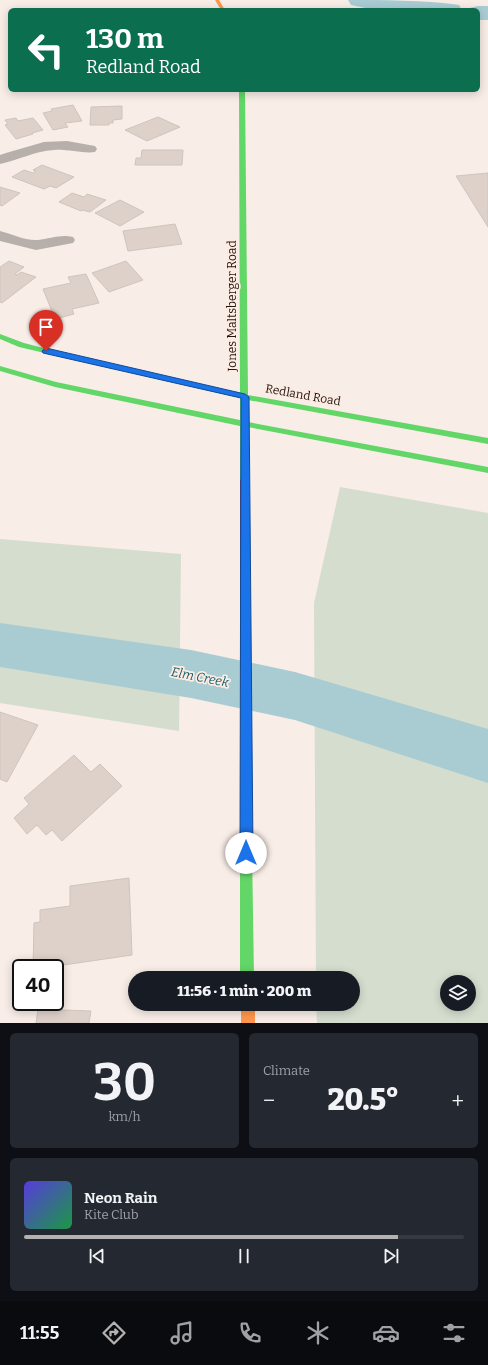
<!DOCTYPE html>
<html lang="en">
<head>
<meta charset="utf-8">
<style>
	body { margin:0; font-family:Bitter,serif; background:#242831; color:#f1f3f6; height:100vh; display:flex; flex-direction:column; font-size:15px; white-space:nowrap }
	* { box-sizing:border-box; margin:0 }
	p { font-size:13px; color:#9ea1a6 }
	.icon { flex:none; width:22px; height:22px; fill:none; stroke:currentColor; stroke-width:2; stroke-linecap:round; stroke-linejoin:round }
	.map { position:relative; height:1023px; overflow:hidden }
	.sheet { display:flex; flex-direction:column; gap:10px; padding:10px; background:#0d0f14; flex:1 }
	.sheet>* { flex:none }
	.hud { position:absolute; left:8px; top:8px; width:472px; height:84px; border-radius:6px; box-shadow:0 2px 10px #0003; background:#0b6e4f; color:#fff; overflow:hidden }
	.controls { position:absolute; left:440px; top:975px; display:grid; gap:8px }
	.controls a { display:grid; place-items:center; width:36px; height:36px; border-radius:50%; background:#171b24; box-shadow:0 2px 10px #0003; font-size:20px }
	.speed { position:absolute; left:12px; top:959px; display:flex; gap:8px; font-size:20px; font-weight:700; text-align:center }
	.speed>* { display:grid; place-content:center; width:52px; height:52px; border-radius:50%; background:#171b24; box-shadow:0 2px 10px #0003; line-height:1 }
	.speed .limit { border:2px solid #111; border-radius:6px; background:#fff; color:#111 }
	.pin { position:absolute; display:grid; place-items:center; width:34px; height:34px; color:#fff; margin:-41px -17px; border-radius:50% 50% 50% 0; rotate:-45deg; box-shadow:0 0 4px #0007 }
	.pin .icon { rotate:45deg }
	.me { position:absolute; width:44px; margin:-22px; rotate:0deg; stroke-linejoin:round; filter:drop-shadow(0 0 3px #0008) }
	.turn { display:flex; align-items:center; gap:14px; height:84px; padding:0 12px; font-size:18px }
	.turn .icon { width:52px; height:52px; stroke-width:2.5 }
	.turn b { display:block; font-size:28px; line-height:34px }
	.big { font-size:30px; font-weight:800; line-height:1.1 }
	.sheet .widget { flex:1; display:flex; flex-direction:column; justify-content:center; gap:6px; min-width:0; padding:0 14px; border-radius:6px; background:#242831 }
	.sheet .dial { align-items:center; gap:0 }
	.dial b { font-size:52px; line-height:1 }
	.song { display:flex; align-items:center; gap:12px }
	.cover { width:48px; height:48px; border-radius:6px; background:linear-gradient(135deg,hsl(250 70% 55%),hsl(140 70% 35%)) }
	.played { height:4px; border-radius:2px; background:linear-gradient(90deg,#b4b1b1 85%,#363941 85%) }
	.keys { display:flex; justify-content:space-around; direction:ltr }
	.heat { display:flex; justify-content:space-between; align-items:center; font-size:22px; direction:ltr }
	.sheet .tiles { flex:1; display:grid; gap:10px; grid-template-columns:1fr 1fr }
	.widget:last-child { grid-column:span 2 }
	.trip { position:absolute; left:128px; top:971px; width:232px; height:40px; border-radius:20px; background:#171b24; box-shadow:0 2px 10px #0003; font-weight:800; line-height:40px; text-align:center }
	.dock { display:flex; height:64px; justify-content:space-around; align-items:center; background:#090b0e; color:#9ea1a6 }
	.dock .icon { width:28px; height:28px }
	.dock .on { color:#b4b1b1 }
	.dock b { font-size:18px; color:#f1f3f6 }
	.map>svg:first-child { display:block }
	.green { fill:#d4ddce; fill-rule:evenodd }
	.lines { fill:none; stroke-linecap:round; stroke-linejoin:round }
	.river { fill:#a9ccd3; fill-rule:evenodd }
	.building { fill:#ded1c9; stroke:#cec5bf }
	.street { fill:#b7b0aa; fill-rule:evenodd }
	.fast { fill:#63d668; fill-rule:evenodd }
	.slow { fill:#ff974d; fill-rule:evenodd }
	.jam { fill:#b3261e; fill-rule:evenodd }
	.route { fill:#1a73e8; stroke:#114b97 }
	.labels { text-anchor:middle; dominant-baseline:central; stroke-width:3.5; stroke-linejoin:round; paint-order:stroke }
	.street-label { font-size:12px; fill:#1c1511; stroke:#feebe1 }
	.water-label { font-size:13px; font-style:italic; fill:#17616f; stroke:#feebe1 }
</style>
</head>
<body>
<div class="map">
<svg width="488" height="1023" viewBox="0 0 488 1023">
	<rect width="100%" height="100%" fill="#f8ede7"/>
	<path class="green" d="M 340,487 L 488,513 L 488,1023 L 317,1023 L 316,1004 L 353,1004 L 353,978 L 316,978 L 314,603 ZM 447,982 L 469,982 L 469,1004 L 447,1004 Z
		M 0,539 L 181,554 L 179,731 L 0,703 Z"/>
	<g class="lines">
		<path class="river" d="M 348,0 C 384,0 423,0 459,5 L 462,10 C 426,10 387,14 351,5 Z
			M 478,6 L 488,6 L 488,20 L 478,20 L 478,10 L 469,10 L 470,8 Z
			M 0,623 L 191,650 L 295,672 L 488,729 L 488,783 L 295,720 L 191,698 L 0,667 Z"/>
	</g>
	<path class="building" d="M 73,105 L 82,121 L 65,123 L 68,127 L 53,130 L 43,113 L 52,111 L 51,109 Z
		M 122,106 L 122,119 L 113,120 L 113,123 L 109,123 L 109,125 L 90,125 L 91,107 Z
		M 158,117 L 180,127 L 147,141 L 125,130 Z
		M 16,118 L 18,121 L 33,118 L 43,130 L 32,133 L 33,134 L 16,139 L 5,125 L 8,124 L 5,120 Z
		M 142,150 L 183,150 L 182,165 L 135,165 L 136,158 L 141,158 Z
		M 42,165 L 74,177 L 56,188 L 50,186 L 44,189 L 12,177 L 24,170 L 33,173 L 36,171 L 33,170 Z
		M 488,173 L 488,227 L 456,176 Z
		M 0,187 L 20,193 L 2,206 L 0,205 Z
		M 72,193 L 84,197 L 87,194 L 106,200 L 90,212 L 82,210 L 81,211 L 59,202 Z
		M 120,200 L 144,212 L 120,226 L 95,213 Z
		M 175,224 L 182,244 L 128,251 L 123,231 Z
		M 9,261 L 24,267 L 15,274 L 17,275 L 21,272 L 36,277 L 2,303 L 0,302 L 0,267 Z
		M 126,261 L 143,280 L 109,292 L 92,273 Z
		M 86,274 L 99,303 L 72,309 L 74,314 L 55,319 L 43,289 L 71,283 L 68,277 Z
		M 0,712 L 38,725 L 7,782 L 0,779 Z
		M 74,755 L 91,772 L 100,764 L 122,786 L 62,841 L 52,830 L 46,835 L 37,825 L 27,834 L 14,818 L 29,804 L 24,798 Z
		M 129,878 L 132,955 L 43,968 L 33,968 L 34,923 L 40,922 L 40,910 L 70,906 L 70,886 Z
		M 38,1009 L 91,1011 L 89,1023 L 36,1023 Z"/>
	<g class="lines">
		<path class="street" d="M 67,141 L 95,146 L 97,149 L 95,152 C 85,154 67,149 54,150 C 35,151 19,160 0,164 L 0,155 L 6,153 L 44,142 Z
			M 0,231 C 12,234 25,241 38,240 C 49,239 61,234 73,237 L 75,240 L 73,243 L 36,250 L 0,241 Z"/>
		<path class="fast" d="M 239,90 L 245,90 L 248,395 L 488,438 L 488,444 L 248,400 L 248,422 L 488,467 L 488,473 L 248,427 L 248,480 L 244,483 L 240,480 L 240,426 L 55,387 L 0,371 L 0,366 L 56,382 L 240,420 L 240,398 L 70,359 L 19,347 L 0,339 L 0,334 L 24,343 L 70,355 L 240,393 Z
			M 246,843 L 250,845 L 252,849 L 254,978 L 240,978 L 240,849 L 242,845 Z"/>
		<path class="slow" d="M 215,0 L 219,0 L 225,10 L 221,10 Z
			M 245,663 L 249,665 L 250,668 L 252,849 L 250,853 L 246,855 L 242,853 L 240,849 L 240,668 L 241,665 Z
			M 241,1004 L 255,1004 L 255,1023 L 241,1023 Z"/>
		<path class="jam" d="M 244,477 L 248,480 L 250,668 L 249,671 L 245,673 L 241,671 L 240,668 L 240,480 Z"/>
	</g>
	<path class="route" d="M 46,348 L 245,394 L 249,397 L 253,853 L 251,857 L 246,859 L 242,857 L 240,853 L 241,398 L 43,353 L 42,351 Z"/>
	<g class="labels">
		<g class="street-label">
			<text transform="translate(232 306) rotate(-90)">Jones Maltsberger Road</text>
			<text transform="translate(303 395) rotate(10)">Redland Road</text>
		</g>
		<g class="water-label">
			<text transform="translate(200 677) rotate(11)">Elm Creek</text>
		</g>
	</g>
</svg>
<div class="controls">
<a><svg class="icon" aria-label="layers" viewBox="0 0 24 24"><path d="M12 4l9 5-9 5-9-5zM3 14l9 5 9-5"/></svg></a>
</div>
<div class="speed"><div class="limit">40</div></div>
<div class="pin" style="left:46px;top:351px;background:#d93025"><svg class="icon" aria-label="arrive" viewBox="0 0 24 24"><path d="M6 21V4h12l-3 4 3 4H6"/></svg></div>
<svg class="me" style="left:246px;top:853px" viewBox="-20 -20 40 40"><circle r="19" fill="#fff"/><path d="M0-13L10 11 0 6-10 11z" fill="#1a73e8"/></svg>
<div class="trip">11:56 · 1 min · 200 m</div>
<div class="hud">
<div class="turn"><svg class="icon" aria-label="left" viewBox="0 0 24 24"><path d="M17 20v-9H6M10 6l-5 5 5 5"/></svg><div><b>130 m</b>Redland Road</div></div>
</div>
</div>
<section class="sheet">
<div class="tiles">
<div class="widget dial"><b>30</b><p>km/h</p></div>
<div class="widget"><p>Climate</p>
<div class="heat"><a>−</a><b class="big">20.5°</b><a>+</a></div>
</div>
<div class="widget">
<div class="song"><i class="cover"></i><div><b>Neon Rain</b><p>Kite Club</p></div></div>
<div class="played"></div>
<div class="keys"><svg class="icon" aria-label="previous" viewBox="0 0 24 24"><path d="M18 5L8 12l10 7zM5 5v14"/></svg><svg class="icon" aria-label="pause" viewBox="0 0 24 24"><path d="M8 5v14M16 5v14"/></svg><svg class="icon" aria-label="next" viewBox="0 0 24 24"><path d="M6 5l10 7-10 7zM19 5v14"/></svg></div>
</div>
</div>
</section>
<nav class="dock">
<b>11:55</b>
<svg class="icon on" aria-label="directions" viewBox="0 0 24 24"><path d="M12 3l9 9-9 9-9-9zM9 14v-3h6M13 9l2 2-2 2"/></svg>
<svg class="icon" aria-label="music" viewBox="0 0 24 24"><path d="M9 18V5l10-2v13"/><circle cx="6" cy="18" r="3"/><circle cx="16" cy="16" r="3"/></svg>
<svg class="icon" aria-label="phone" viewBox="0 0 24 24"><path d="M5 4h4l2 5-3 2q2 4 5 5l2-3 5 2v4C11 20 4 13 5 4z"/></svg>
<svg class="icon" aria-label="climate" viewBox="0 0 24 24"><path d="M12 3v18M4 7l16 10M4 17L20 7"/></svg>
<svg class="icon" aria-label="car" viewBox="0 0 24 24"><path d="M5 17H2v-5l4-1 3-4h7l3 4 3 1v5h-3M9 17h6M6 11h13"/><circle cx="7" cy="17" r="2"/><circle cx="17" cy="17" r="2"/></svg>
<svg class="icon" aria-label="filters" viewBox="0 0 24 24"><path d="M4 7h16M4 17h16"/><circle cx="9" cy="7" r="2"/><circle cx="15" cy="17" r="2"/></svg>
</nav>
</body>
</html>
